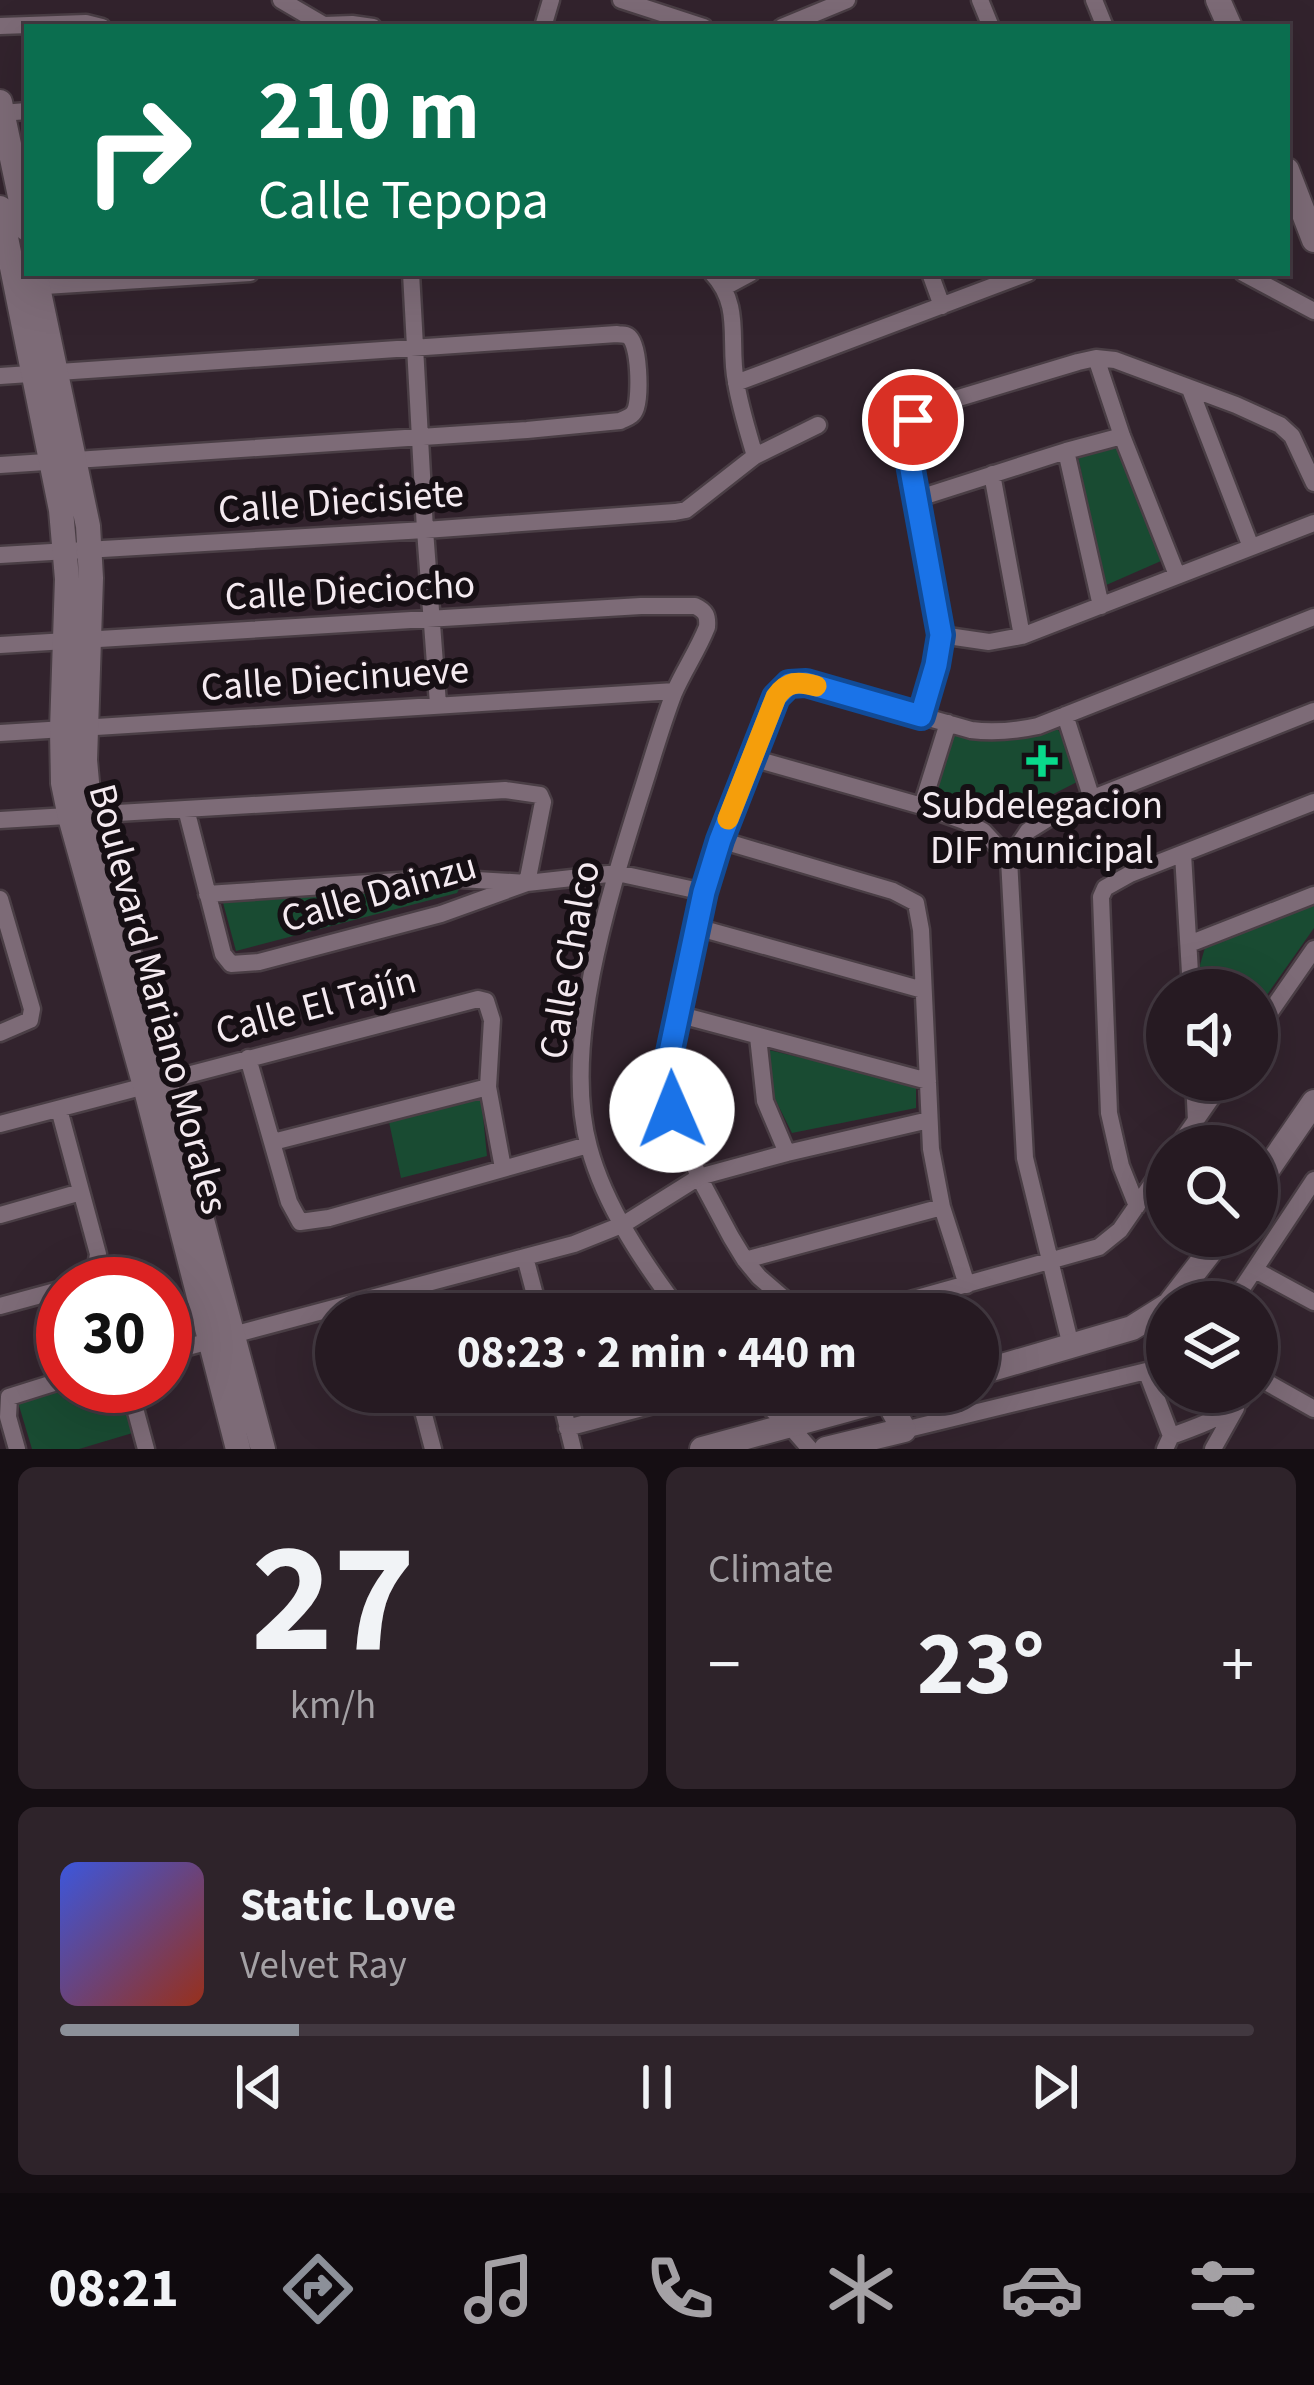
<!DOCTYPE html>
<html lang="en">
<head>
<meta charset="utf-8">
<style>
	body { margin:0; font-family:"Source Sans 3",sans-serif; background:#2e232a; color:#f1f3f6; height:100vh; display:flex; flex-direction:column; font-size:45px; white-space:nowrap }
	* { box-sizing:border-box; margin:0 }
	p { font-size:39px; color:#a4a1a5 }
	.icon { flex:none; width:66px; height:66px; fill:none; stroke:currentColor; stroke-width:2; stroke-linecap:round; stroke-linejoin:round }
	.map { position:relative; height:1449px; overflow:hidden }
	.drawer { display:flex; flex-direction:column; gap:18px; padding:18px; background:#150e13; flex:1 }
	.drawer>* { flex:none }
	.top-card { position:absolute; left:24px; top:24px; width:1266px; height:252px; border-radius:0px; box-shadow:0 12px 48px #0002,0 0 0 3px #423840; background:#0b6e4f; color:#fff; overflow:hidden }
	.controls { position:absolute; left:1146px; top:969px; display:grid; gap:24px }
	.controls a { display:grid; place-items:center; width:132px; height:132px; border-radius:50%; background:#261a22; box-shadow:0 12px 48px #0002,0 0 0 3px #423840; font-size:60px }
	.speed { position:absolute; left:36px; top:1257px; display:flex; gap:24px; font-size:60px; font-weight:700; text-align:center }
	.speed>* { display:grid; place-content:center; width:156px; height:156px; border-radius:50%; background:#261a22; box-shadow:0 12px 48px #0002,0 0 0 3px #423840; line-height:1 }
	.speed .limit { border:18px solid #d22; background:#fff; color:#111 }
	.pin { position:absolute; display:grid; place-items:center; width:102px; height:102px; color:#fff; margin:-51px; border:6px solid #fff; border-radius:50%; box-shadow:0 3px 12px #0007 }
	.me { position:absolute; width:132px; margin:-66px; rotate:359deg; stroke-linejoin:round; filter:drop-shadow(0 0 9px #0008) }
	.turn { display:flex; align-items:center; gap:42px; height:252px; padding:0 36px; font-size:54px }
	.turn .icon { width:156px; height:156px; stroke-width:2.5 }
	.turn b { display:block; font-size:84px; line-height:102px }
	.big { font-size:90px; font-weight:700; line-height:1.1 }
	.drawer .card { flex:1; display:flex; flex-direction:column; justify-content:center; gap:18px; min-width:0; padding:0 42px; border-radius:18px; background:#2e232a }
	.drawer .dial { align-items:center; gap:0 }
	.dial b { font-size:156px; line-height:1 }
	.song { display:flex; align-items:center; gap:36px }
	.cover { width:144px; height:144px; border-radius:18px; background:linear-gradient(135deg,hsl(230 70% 55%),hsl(10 70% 35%)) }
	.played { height:12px; border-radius:6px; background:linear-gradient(90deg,#8c9099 20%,#423840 20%) }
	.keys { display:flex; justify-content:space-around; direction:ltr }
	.heat { display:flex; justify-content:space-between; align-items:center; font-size:66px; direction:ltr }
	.drawer .tiles { flex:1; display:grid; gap:18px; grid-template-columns:1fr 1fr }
	.card:last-child { grid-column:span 2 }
	.trip { position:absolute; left:315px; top:1293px; width:684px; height:120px; border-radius:60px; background:#261a22; box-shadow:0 12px 48px #0002,0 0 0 3px #423840; font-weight:700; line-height:120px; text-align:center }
	.tab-bar { display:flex; height:192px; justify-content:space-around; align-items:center; background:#0f0a0e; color:#a4a1a5 }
	.tab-bar .icon { width:84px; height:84px }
	.tab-bar .selected { color:#8c9099 }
	.tab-bar b { font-size:54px; color:#f1f3f6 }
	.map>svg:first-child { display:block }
	.green { fill:#194b32 }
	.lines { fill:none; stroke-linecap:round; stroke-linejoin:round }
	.street-casing { stroke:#4a3e45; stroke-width:21 }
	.secondary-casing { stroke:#4a3e45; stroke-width:28 }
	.street { stroke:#7d6b77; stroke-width:16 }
	.secondary { stroke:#7d6b77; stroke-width:24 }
	.route-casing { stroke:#114b97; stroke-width:30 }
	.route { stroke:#1a73e8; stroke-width:21 }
	.slow { stroke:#f59e0b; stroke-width:21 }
	.poi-dot { fill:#09d98b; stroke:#160f14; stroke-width:4.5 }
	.labels { text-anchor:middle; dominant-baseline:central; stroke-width:12; stroke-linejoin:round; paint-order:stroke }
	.street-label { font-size:39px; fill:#f4eaf0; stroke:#160f14 }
	.poi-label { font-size:39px; fill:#f4eaf0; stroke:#160f14 }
</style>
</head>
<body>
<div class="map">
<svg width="1314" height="1449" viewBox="0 0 1314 1449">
	<rect width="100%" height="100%" fill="#32232d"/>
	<path class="green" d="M 1118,443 L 1161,561 L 1104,586 L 1077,451 Z
		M 1055,726 L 1061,734 L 1077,782 L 1024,809 L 1014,819 L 1004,821 L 994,818 L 985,810 L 935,793 L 952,731 C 989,740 1020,744 1055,726 Z
		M 462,884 L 457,893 L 236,951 L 222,899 Z
		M 1314,898 L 1314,928 L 1257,1009 L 1257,990 L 1201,990 L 1200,965 L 1206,944 Z
		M 769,1050 L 916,1085 L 916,1108 L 792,1133 L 771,1091 Z
		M 481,1096 L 487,1156 L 401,1178 L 389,1122 Z
		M 63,1385 L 126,1386 L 136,1432 L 79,1449 L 32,1449 L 17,1399 Z"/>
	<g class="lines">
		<defs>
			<path id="street" d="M 281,0 L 327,27
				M 621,0 L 704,27
				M 980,0 L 991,27
				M 1094,0 L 1105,27
				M 325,25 L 352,24 L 373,27
				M 0,26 L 86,23 L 102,27
				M 543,27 L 551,0
				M 782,27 L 847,0
				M 2,113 L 27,111
				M 411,273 L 425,530 L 438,704
				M 712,273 C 743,306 728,342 736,382 C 740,407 748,432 755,456
				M 930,273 L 942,306
				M 1243,273 L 1314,311
				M 29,287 L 250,273
				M 725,287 L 751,273
				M 1096,358 L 1122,436 L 1177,575
				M 0,376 L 617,334 C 621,335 625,334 628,336 C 640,343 640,395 636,408 C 633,417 628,417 620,421 L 527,430 L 0,465
				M 736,383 L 1028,273
				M 1190,389 L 1251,547
				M 1066,451 L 1101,606
				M 992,474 L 1022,636
				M 916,499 L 1066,451 L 1122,436
				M 0,555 L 425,530 L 675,512 L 686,510 L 755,456 L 818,425
				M 941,635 L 989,642 L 1022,636 L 1314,523
				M 0,645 L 641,606 L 695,606 C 706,611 708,616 707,627 C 698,650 684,670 674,693 C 661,727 651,763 640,797 C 609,896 561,1045 589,1147 C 605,1207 645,1265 682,1314
				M 1065,715 L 1091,796
				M 921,716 L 936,665 L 941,635 L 906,442 C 907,419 923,412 942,403 L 1078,362 L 1096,358 L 1115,360 L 1236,405 L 1280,425 L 1292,436 L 1314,483
				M 0,733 L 675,691
				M 752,758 L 922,806 L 964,821 L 983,831 L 1009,859
				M 922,806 L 948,723
				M 186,809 L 223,954 L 231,964 L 259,962 L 441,914 L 527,883 L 617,873 L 704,892
				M 0,820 L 505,790 L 540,795 L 543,802 L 527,883 L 443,878 L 207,894
				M 720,840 L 893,891 L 916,903 L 921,930 L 931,1149 L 942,1207 L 967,1285
				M 1183,854 L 1191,990
				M 1009,859 L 1025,1158 L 1071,1346
				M 1009,859 L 1028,831 L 1060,811 L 1314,711
				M 0,899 L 32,1009 L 30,1020 L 0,1033
				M 696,927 L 923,990
				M 1189,944 L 1314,895
				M 677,1014 L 928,1081
				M 1257,1031 L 1314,949
				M 758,1037 L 765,1101 L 787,1153
				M 248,1058 L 289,1202 L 300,1222 L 329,1218 L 588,1145
				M 1194,1080 L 1196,1121
				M 59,1109 L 98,1254 L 95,1273 L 80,1284
				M 0,1124 L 478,999 L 486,1001 L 492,1020 L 488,1087 L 503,1168
				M 273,1142 L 488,1087
				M 1178,1146 L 1224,1080
				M 1137,1206 L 1121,1166 L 1109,1113 L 1101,897 L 1105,888 L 1130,874 L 1314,802
				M 0,1215 L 81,1192
				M 525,1257 L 540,1314
				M 745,1260 L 942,1207
				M 1255,1270 L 1314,1302
				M 1233,1302 L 1314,1180
				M 0,1306 L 63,1289
				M 633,1314 L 667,1294
				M 802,1314 L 759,1277 L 745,1260 L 731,1237 L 699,1177 L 672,1110 L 667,1087 L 667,1066 L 677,1014 L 704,892 L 720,840 L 781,690 L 796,682 L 806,683 L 971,730 C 995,733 1015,731 1038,726 L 1314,617
				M 860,1314 L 1099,1247 L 1120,1230 L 1167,1162
				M 165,1353 L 574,1244 L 624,1224 L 699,1177 L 787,1153 L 929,1120
				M 1147,1373 L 1171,1436 L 1165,1449
				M 1257,1377 L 1314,1409
				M 129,1386 L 146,1449
				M 418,1392 L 433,1449
				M 559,1392 L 573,1449
				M 753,1392 L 790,1426 L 810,1449
				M 567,1428 L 702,1392
				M 904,1430 L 1167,1366
				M 1171,1436 C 1199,1426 1229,1417 1247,1392
				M 17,1449 L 8,1417 L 9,1397 L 63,1380
				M 1213,1449 L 1236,1408"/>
			<path id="secondary" d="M 1218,0 L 1230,27
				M 0,102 L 27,229
				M 1287,170 L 1314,240
				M 0,208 L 61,510 L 67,579 L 62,730 L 63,783 L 70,817 L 145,1086 L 238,1449
				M 35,273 L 88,526 L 91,578 L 85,760 L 90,815 L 165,1081 L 263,1449
				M 1257,1185 L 1314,1102
				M 1171,1302 L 1222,1236
				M 978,1373 L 1132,1328 L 1167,1306
				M 702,1449 L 912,1392
				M 826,1449 L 904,1430 L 887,1399"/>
		</defs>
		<use href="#street" class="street-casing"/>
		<use href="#secondary" class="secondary-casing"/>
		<use href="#street" class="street"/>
		<use href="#secondary" class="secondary"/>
	</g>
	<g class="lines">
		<defs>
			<path id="route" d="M 672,1110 L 667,1087 L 667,1066 L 704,892 L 720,840 L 776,697 L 789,684 L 806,683 L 921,716 L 936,665 L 941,635 L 906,442 L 907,430 L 913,420"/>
		</defs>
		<use href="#route" class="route-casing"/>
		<use href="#route" class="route"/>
		<path class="slow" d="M 728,819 L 776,697 C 787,681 798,681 816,686"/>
	</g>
	<path class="poi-dot" d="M1036 743h12v12h12v12h-12v12h-12v-12h-12v-12h12z"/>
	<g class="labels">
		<g class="street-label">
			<text transform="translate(341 502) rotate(-4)">Calle Diecisiete</text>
			<text transform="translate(350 591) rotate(-3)">Calle Dieciocho</text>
			<text transform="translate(335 679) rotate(-4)">Calle Diecinueve</text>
			<text transform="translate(379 893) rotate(-16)">Calle Dainzu</text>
			<text transform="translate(570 960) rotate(-80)">Calle Chalco</text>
			<text transform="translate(158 999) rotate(75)">Boulevard Mariano Morales</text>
			<text transform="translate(316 1006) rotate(-15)">Calle El Tajín</text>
		</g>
		<g class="poi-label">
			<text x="1042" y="806">Subdelegacion<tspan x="1042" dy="45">DIF municipal</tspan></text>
		</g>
	</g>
</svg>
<div class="controls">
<a><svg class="icon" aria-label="sound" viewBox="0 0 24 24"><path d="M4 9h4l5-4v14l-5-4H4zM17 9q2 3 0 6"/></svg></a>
<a><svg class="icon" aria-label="search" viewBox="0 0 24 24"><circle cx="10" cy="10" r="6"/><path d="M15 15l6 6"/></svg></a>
<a><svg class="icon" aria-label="layers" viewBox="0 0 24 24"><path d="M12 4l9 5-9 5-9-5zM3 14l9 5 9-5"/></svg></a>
</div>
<div class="speed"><div class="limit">30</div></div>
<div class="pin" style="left:913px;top:420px;background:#d93025"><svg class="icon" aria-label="arrive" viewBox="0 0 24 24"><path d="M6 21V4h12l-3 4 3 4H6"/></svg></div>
<svg class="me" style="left:672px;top:1110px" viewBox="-20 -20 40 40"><circle r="19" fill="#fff"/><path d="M0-13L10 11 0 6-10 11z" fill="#1a73e8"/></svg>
<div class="trip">08:23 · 2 min · 440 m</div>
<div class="top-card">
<div class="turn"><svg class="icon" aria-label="right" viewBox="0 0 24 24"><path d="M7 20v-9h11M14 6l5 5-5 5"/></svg><div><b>210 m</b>Calle Tepopa</div></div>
</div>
</div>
<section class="drawer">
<div class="tiles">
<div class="card dial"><b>27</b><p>km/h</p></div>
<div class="card"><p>Climate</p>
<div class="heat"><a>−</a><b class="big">23°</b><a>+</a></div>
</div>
<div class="card">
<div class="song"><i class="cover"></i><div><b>Static Love</b><p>Velvet Ray</p></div></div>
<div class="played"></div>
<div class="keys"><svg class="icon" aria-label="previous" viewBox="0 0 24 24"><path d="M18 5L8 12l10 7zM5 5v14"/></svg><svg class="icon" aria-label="pause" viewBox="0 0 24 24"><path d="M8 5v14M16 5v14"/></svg><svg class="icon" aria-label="next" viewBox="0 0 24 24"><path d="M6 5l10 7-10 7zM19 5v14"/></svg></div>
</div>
</div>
</section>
<nav class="tab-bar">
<b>08:21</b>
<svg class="icon selected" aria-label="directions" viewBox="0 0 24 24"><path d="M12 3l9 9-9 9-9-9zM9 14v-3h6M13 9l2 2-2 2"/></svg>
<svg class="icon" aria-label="music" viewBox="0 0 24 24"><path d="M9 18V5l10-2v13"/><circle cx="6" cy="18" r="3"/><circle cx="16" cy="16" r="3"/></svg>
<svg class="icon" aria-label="phone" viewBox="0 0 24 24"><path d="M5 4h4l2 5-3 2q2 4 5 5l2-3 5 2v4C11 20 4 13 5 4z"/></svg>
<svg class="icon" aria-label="climate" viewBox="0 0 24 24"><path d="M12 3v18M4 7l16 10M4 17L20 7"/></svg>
<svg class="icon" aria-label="car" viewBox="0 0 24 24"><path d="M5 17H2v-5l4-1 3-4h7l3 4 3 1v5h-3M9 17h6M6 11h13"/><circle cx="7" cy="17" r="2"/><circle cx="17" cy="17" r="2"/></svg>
<svg class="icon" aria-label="filters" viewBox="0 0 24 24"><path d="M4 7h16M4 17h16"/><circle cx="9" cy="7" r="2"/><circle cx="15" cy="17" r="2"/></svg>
</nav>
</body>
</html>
